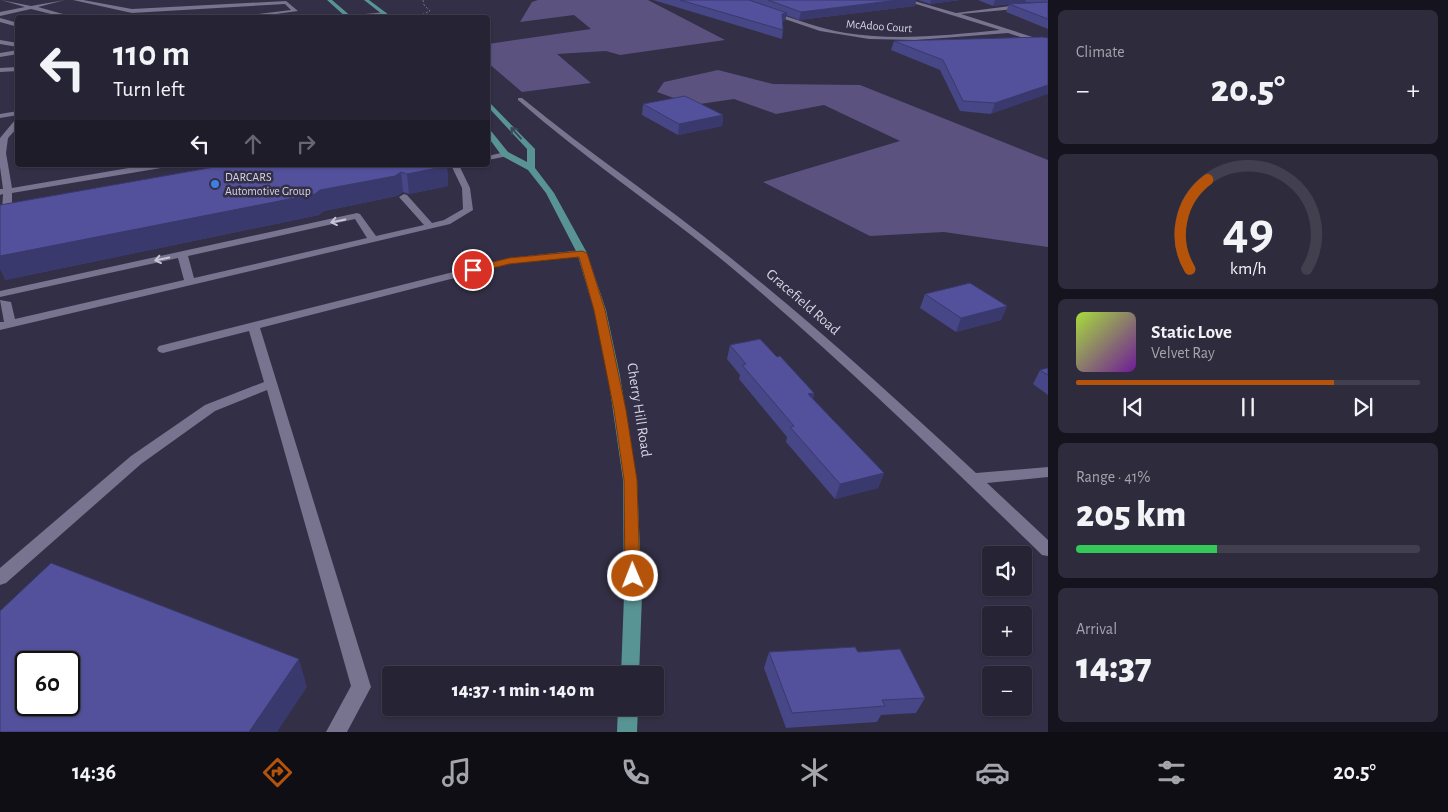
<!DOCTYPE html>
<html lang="en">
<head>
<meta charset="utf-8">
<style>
	body { margin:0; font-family:"Alegreya Sans",sans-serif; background:#2e2b3c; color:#f1f3f6; height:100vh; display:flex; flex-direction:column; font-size:19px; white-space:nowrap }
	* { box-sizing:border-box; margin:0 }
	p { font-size:16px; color:#a4a4ac }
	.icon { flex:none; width:28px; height:28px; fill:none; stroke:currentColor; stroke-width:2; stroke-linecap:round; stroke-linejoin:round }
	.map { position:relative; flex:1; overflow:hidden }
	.panel { display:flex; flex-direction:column; gap:10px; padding:10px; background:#15131d; width:400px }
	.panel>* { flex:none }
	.banner { position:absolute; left:15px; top:15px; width:475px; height:152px; border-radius:5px; box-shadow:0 1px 4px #0004,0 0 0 1px #42404f; background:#262334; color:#f1f3f6; overflow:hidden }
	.tools { position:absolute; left:982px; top:546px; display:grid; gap:10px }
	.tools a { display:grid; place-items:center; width:50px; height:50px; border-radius:5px; background:#262334; box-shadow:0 1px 4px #0004,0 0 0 1px #42404f; font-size:25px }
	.speed { position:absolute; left:15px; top:651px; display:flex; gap:10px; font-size:25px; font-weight:700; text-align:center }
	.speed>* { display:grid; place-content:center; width:65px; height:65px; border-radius:50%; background:#262334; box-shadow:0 1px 4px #0004,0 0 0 1px #42404f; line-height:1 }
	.speed .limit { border:2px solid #111; border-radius:8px; background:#fff; color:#111 }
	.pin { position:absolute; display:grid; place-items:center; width:42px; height:42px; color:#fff; margin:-21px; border:2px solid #fff; border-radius:50%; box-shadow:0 1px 5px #0007 }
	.me { position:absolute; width:55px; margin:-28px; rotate:359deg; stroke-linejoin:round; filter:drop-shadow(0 0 4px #0008) }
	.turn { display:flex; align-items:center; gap:18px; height:105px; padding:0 15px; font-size:22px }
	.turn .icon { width:65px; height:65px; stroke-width:2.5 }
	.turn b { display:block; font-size:35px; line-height:42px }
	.lanes { display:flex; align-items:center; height:48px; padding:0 15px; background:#0003; justify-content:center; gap:25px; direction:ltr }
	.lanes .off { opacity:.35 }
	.big { font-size:38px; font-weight:800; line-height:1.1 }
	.panel .tile { flex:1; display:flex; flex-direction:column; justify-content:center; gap:8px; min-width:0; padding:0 18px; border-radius:8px; background:#2e2b3c }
	.panel .dial { align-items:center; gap:0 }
	.dial svg { height:130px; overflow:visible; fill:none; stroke:#42404f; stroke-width:7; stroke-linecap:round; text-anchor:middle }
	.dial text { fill:#f1f3f6; stroke:none }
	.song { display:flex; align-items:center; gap:15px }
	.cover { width:60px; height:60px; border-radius:8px; background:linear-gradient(135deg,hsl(80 70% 55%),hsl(280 70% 35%)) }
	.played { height:5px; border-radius:2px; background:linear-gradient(90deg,#b45309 75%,#42404f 75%) }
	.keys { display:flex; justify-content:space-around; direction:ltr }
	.heat { display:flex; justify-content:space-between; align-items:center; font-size:28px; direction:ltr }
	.charge { height:8px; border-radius:4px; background:linear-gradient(90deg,#34c759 41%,#42404f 0) }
	.trip { position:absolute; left:382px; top:666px; width:282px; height:50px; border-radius:5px; background:#262334; box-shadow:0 1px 4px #0004,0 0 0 1px #42404f; font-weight:800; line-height:50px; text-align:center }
	.tab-bar { display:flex; height:80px; justify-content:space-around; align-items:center; background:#0f0e15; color:#a4a4ac }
	.tab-bar .icon { width:35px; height:35px }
	.tab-bar .on { color:#b45309 }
	.tab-bar b { font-size:22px; color:#f1f3f6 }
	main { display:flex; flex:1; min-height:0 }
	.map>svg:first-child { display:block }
	.green { fill:#5b5280 }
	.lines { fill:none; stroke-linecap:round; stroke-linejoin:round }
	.path { stroke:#787588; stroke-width:1; stroke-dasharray:2 2; stroke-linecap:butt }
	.minor { fill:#78738e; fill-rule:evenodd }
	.major { fill:#599495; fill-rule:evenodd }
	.wall { fill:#474686; fill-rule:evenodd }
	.shaded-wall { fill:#3a396d }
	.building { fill:#53519c; stroke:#3a396d; fill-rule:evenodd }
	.oneway { stroke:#3c485a }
	.oneway2 { stroke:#c8c5d6 }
	.route { fill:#b45309; stroke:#753606 }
	.shop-dot { fill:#3f7fe0; stroke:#332f46; stroke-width:2 }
	.labels { text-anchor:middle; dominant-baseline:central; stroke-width:5; stroke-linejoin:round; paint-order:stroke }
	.far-street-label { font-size:12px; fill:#d6d4e3; stroke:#332f46 }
	.far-poi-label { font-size:12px; fill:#d6d4e3; stroke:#332f46; text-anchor:start }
	.street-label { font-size:15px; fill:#d6d4e3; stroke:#332f46 }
</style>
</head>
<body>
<main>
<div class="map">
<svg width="1048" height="732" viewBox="0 0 1048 732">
	<rect width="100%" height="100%" fill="#332f46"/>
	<path class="green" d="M 538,0 L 648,0 L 725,40 L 620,55 L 606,51 L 557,54 L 591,83 L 522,92 L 488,63 L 488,44 L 591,29 L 574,15 L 520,22 L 532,2 Z
		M 718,70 L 773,84 L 860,85 L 1048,160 L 1048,247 L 944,232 L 870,236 L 763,182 L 900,141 L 824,105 L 776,114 L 734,99 L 693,105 L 657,92 L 664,82 Z"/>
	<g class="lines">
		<path class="path" d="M 415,18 L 430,11 L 424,5 L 423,0"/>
		<path class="minor" d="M 1,0 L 31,6 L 65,0 L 38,7 L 77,18 L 67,18 L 31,9 L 0,16 L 0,12 L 25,7 Z
			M 73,0 L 83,0 L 132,9 L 286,1 L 298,11 L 247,18 L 224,18 L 291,10 L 285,4 L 132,13 Z
			M 903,0 L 911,0 L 956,13 L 1025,4 L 1048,4 L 1048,8 L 1025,8 L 961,14 L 1048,42 L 1048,46 L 1008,33 L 916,40 L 869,39 L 820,31 L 767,13 L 772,12 C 797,19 820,29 846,33 C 897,41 949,35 1000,30 Z
			M 386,12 L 384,15 L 342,18 L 344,16 Z
			M 0,18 L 18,23 L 18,27 L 0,22 Z
			M 0,40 L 18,43 L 18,47 L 0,44 Z
			M 18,50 L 18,54 L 0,57 L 0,53 Z
			M 18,67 L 18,71 L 0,72 L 0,68 Z
			M 518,98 L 522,98 C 590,154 664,203 732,259 C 817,327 897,400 976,473 L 1048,467 L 1048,477 L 987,483 L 1048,540 L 1048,556 L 1042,555 C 939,455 836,355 726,263 C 658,207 584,158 518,100 Z
			M 18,111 L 18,115 L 0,118 L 0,114 Z
			M 15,120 L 18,120 L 18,127 L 8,138 L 6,153 L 12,188 L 146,165 L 165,165 L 161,168 L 12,193 L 12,213 L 0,217 L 0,211 L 2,211 L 3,194 L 0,195 L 0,189 L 3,189 L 0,167 L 0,138 Z
			M 505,152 L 509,154 L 508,156 L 488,160 L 488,156 Z
			M 451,165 L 459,165 L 470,188 L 473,210 L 450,224 L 0,330 L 0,322 L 4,322 L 0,300 L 11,302 L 15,319 L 184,280 L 178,258 L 0,297 L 0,291 L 357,213 L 360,214 L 376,236 L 424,225 L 399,197 L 404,194 L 407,195 L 432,223 L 444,220 L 463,209 L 462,188 ZM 355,219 L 367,238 L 194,278 L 188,256 Z
			M 582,250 L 586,251 L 586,255 L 509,264 L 260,328 L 371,687 L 347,732 L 326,732 L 351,686 L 267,390 L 215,411 L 141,464 L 6,583 L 0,585 L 0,568 L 131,456 L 205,405 L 264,382 L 249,331 L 163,353 L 159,352 L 157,349 L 159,346 L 509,258 Z"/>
		<path class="major" d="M 327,0 L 332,0 L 353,18 L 347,18 Z
			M 364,0 L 369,0 L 393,18 L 387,18 Z
			M 488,101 L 535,149 L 535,168 L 554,193 L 587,253 L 606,310 L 620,376 L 637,480 L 642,596 L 639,675 L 621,675 L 624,596 L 623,480 L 608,376 L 594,310 L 577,253 L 546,193 L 528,170 L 502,156 L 488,137 L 488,131 L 491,131 L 508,152 L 527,162 L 527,149 L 488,107 Z
			M 618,708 L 638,708 L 637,732 L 617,732 Z"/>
	</g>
	<path class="wall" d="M 653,0 L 916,0 L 915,6 L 799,20 L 786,15 L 785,21 L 782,22 L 783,30 L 782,39 Z
		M 918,0 L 960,0 L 930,4 Z
		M 978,0 L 1048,0 L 1048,29 L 1006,12 L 1009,4 L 993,6 ZM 1025,2 L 1048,2 L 1015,3 Z
		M 1048,38 L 991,114 L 960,111 L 940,70 L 891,50 L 894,41 Z
		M 643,104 L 723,115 L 722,126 L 678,135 L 642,115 Z
		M 226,165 L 447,166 L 448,186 L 409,194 L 403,192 L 397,196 L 324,211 L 319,215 L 5,280 Z
		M 925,294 L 1007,306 L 1001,320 L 956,332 L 920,308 Z
		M 730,345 L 777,357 L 814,393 L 813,399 L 884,473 L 878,488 L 835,499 L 786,442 L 787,437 L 739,379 L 740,375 L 727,359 Z
		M 1048,368 L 1048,395 L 1033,384 L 1040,370 Z
		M 769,652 L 858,652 L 925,698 L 916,713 L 881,715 L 877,722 L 786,728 L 764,668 Z"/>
	<path class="shaded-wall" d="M 898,0 L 916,0 L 915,6 L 799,20 L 801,12 Z
		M 931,0 L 960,0 L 930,4 Z
		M 995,0 L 1026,0 L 1025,2 L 993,6 Z
		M 787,13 L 785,21 L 780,22 L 782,14 Z
		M 1048,85 L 1048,94 L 991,114 L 995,103 Z
		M 723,115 L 722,126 L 678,135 L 679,124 Z
		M 447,166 L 448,186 L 409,194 L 407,174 Z
		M 401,172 L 403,192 L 397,196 L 324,211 L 319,215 L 5,280 L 0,269 L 0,256 L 320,190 Z
		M 1007,306 L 1001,320 L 956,332 L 961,318 Z
		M 814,393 L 810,408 L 808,394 Z
		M 884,473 L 878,488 L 835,499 L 840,484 Z
		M 299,659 L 307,687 L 277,732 L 249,732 Z"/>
	<path class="building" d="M 680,0 L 749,0 L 787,13 L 782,14 L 783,30 Z
		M 768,0 L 898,0 L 801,12 Z
		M 1048,2 L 1048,19 L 1009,4 Z
		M 1043,37 L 1048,38 L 1048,85 L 995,103 L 963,101 L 943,60 L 894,41 Z
		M 685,96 L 723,115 L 679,124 L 643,104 Z
		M 226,165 L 446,165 L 447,166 L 407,174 L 401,172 L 395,176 L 320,190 L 315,194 L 0,256 L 0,205 Z
		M 970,283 L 1007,306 L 961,318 L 925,294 Z
		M 760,339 L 777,357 L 780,356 L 814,393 L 808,394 L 884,473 L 840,484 L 790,427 L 794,426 L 742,365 L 746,364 L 730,345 Z
		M 1048,368 L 1048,375 L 1040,370 Z
		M 51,563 L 299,659 L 249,732 L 0,732 L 0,611 ZM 26,662 L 69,662 L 69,705 L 26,705 Z
		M 855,647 L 858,652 L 900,649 L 925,698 L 882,700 L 885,706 L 792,713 L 769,652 Z"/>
	<defs><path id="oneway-shaft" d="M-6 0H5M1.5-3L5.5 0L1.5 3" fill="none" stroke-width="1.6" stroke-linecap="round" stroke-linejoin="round" transform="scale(1.25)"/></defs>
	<use class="oneway" href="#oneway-shaft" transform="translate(516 133) rotate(-132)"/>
	<g class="oneway2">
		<use href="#oneway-shaft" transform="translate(338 221) rotate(168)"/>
		<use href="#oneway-shaft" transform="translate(162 259) rotate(168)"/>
	</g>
	<path class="route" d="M 582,251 L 587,253 L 605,310 L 626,410 L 637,480 L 640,576 L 638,581 L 633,583 L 627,581 L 625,576 L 624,480 L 614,410 L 594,310 L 579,257 L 509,264 L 473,273 L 468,270 L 469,268 L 509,258 Z"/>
	<circle class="shop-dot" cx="215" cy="184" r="5"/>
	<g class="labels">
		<g class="far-street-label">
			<text transform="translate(879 26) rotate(4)">McAdoo Court</text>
		</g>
		<g class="far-poi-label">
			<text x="225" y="177">DARCARS<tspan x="225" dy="14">Automotive Group</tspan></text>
		</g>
		<g class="street-label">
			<text transform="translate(803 302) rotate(41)">Gracefield Road</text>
			<text transform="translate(639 410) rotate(81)">Cherry Hill Road</text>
		</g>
	</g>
</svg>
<div class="tools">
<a><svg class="icon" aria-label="sound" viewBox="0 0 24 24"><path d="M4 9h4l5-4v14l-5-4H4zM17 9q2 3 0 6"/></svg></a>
<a>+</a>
<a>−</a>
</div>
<div class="speed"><div class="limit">60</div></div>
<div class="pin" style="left:473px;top:270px;background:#d93025"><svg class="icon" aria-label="arrive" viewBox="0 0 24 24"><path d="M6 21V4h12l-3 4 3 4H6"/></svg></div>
<svg class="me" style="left:633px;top:576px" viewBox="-20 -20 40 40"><circle r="17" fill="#b45309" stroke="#fff" stroke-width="3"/><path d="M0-11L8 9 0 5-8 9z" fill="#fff"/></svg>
<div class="trip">14:37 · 1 min · 140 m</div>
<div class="banner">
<div class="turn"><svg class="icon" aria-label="left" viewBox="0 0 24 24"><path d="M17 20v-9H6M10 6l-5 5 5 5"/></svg><div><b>110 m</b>Turn left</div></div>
<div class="lanes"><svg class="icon" aria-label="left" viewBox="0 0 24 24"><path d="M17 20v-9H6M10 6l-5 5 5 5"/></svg><svg class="icon off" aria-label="ahead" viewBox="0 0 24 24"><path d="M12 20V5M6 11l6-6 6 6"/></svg><svg class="icon off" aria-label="right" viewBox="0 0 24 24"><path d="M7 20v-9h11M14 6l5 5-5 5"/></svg></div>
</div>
</div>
<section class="panel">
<div class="tile"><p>Climate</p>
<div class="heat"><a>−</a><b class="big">20.5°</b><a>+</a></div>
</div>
<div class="tile dial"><svg viewBox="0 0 100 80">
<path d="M14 69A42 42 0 1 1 86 69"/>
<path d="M14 69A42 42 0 0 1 25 14" stroke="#b45309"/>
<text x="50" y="56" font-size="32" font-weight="700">49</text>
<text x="50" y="72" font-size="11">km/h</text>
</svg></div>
<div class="tile">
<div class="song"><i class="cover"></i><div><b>Static Love</b><p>Velvet Ray</p></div></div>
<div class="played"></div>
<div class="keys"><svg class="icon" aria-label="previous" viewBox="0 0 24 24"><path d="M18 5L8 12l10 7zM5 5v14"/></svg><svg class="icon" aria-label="pause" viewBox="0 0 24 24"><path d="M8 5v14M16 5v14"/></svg><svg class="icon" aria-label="next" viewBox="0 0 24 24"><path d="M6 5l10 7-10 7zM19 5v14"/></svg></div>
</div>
<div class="tile"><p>Range · 41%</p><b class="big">205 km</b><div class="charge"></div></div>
<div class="tile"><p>Arrival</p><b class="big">14:37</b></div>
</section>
</main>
<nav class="tab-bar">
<b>14:36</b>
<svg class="icon on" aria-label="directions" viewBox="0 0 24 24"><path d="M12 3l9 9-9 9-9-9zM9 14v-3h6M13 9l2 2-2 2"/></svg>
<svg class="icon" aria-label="music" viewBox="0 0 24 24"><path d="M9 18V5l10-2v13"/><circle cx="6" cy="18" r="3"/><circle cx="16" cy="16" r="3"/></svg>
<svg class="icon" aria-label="phone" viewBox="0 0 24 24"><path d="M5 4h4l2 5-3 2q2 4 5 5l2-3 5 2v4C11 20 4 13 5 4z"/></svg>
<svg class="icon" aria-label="climate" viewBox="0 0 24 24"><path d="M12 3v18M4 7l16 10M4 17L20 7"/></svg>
<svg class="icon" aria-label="car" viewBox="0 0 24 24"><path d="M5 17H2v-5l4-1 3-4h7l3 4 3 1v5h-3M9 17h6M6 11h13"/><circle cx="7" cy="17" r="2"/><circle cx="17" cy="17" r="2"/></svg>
<svg class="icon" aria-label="filters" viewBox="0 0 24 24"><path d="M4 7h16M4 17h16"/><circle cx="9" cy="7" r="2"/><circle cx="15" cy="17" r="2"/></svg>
<b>20.5°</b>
</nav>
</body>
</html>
